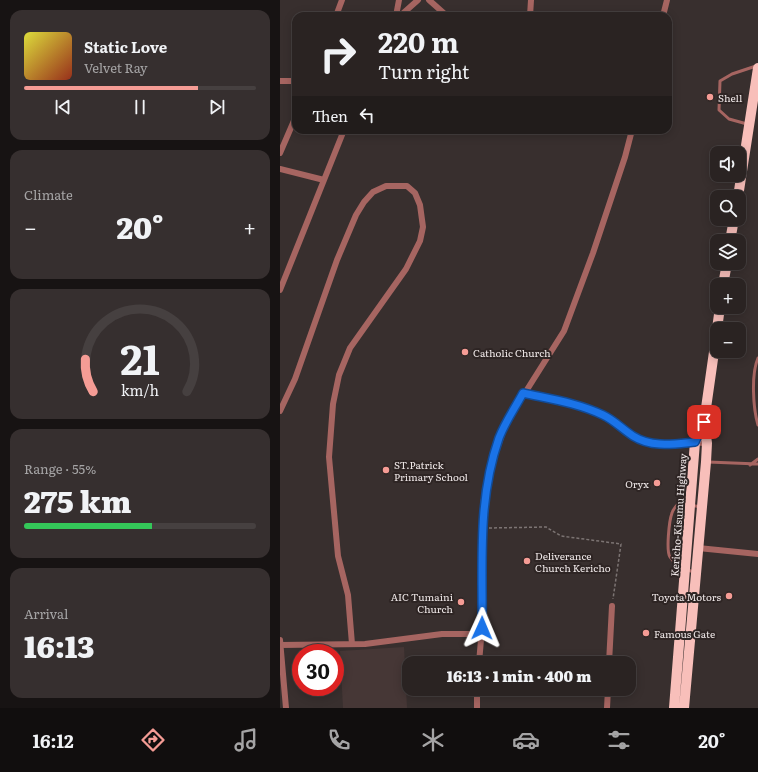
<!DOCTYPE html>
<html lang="en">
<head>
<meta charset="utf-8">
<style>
	body { margin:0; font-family:Literata,serif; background:#362f2f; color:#f1f3f6; height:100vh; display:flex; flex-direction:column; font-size:15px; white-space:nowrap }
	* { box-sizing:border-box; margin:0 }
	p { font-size:13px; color:#a5a4a5 }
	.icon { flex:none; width:22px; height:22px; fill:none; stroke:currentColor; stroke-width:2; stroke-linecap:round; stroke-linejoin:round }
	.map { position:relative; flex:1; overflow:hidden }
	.drawer { display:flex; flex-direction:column; gap:10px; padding:10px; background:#171313; width:280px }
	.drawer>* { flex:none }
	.banner { position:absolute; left:12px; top:12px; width:380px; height:122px; border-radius:12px; box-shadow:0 2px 10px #0003,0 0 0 1px #464040; background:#2a2322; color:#f1f3f6; overflow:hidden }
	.buttons { position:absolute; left:430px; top:146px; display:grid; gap:8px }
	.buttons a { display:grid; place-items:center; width:36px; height:36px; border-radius:8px; background:#2a2322; box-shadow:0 2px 10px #0003,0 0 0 1px #464040; font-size:20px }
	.speed { position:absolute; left:12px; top:644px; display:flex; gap:8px; font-size:20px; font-weight:700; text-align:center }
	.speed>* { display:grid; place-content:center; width:52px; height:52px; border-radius:50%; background:#2a2322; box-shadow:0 2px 10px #0003,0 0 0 1px #464040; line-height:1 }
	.speed .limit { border:6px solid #d22; background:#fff; color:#111 }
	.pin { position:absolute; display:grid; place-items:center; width:34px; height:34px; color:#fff; margin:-17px; border-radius:8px; box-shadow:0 2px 6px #0006 }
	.me { position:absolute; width:44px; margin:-22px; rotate:1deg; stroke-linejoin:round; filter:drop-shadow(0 0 3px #0008) }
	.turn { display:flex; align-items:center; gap:14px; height:84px; padding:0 20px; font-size:18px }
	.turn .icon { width:52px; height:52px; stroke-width:2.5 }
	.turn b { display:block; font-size:28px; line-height:34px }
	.then { display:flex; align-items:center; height:38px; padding:0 20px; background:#0003; gap:8px; font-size:15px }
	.big { font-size:30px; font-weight:800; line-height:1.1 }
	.drawer .tile { flex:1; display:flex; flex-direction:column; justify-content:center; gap:6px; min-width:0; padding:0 14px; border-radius:12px; background:#362f2f }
	.drawer .dial { align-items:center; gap:0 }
	.dial svg { height:104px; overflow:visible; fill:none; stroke:#464040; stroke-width:7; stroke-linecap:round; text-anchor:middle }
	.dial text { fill:#f1f3f6; stroke:none }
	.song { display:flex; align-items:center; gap:12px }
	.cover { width:48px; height:48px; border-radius:6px; background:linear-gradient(135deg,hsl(60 70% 55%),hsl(10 70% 35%)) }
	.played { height:4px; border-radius:2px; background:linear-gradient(90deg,#f59c95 75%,#464040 75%) }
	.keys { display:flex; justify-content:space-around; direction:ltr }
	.heat { display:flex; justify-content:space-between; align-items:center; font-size:22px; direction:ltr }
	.charge { height:6px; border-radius:3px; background:linear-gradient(90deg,#34c759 55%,#464040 0) }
	.trip { position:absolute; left:122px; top:656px; width:234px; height:40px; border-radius:12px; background:#2a2322; box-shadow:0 2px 10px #0003,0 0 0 1px #464040; font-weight:800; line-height:40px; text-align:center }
	.tabs { display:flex; height:64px; justify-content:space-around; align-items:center; background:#110e0e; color:#a5a4a5 }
	.tabs .icon { width:28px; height:28px }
	.tabs .selected { color:#f59c95 }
	.tabs b { font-size:18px; color:#f1f3f6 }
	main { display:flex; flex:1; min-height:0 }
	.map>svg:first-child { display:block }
	.built { fill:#463736 }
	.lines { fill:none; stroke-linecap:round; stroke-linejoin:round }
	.path { stroke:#7c7473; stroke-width:1.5; stroke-dasharray:3 2; stroke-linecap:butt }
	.service { stroke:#a66561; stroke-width:3 }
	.minor { stroke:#a66561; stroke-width:6 }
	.trunk { stroke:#f8bfba; stroke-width:10 }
	.route-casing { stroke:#114b97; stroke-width:10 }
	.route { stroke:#1a73e8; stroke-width:7 }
	.poi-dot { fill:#f59c95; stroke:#2e2524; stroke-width:1.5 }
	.labels { text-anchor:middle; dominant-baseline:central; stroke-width:4; stroke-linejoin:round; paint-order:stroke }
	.poi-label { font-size:10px; fill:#f1eaea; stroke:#2e2524; text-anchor:start }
	.street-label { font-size:10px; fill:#f1eaea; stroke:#2e2524 }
</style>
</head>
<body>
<main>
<section class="drawer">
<div class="tile">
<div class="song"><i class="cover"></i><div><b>Static Love</b><p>Velvet Ray</p></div></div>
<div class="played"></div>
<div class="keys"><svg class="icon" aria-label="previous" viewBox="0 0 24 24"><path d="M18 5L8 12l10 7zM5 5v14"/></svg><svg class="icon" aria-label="pause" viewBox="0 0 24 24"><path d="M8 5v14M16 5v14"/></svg><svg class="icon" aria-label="next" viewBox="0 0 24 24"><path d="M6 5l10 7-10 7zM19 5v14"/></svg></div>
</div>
<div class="tile"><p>Climate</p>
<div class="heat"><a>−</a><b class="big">20°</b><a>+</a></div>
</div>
<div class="tile dial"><svg viewBox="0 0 100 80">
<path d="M14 69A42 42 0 1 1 86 69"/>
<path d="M14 69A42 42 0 0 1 8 44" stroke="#f59c95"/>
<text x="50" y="56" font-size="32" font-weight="700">21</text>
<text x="50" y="72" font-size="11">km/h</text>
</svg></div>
<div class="tile"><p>Range · 55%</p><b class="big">275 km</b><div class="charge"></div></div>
<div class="tile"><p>Arrival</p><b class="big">16:13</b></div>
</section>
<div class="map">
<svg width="478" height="708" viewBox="0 0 478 708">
	<rect width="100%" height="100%" fill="#382f2e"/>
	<path class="built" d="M 124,647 L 127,708 L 63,708 L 60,651 Z"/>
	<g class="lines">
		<path class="path" d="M 209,528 L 266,527 L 281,536 L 341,544 L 333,599"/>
		<path class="service" d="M 467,124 L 449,119 L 439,110 L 440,81 L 452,74 L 476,66
			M 478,358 C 471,374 473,408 478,425
			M 428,462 L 478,464
			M 470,465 L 478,459
			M 414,572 C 406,570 395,565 390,557 C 386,551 389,521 392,513 C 393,509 396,506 399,503 L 421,507"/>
		<path class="minor" d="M 149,0 L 167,16
			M 56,16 L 62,0
			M 116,16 L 119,0
			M 120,16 L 138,0
			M 250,16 L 251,0
			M 383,16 L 387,0
			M 0,81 L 16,81
			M 335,130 L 343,132 L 352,130
			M 0,153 L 16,116
			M 0,169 L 44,180
			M 0,290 L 64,130
			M 243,393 C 271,399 300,404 326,416 C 341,423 352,439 369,443 C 388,448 408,441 427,443
			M 0,411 L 15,379 L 57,260 L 76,215 L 84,202 L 93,192 L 106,186 L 127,186 L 135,193 L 140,205 L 143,227 L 140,241 L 126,269 L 70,348 L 59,375 L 53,404 L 49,457 L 58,556 L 68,595 L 72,644
			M 418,548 L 478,554
			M 0,640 L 6,708
			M 0,645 L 85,644 L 162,634 L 202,634
			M 199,663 L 202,628 L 203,505 L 208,475 L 226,423 L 284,331 L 313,253 L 345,157 L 352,130
			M 329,663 L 332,606
			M 197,708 L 197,689
			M 327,708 L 328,689"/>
		<path class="trunk" d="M 458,197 L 478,68
			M 450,241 L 454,219
			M 443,285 L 447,263
			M 437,329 L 440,307
			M 394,708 L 415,442 L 424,423
			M 404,708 L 426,462 L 427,443 L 424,422 L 437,331"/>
	</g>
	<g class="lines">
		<defs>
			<path id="route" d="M 202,628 C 203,563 197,501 219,438 C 225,422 235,408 243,393 C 270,399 298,403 323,415 C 334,420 342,429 353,436 C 372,448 394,444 415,442 L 424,422"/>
		</defs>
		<use href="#route" class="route-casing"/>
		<use href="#route" class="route"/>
	</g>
	<g class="poi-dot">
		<circle cx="430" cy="97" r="4"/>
		<circle cx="185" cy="352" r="4"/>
		<circle cx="106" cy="470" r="4"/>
		<circle cx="377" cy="483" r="4"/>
		<circle cx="247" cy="561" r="4"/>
		<circle cx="449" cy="596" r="4"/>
		<circle cx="181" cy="602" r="4"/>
		<circle cx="366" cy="633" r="4"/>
	</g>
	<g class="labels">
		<g class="poi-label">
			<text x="438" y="97">Shell</text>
			<text x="193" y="352">Catholic Church</text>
			<text x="114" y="464">ST.Patrick<tspan x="114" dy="12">Primary School</tspan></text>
			<text x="369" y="483" text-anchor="end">Oryx</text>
			<text x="255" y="555">Deliverance<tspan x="255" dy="12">Church Kericho</tspan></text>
			<text x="173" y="596" text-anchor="end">AIC Tumaini<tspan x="173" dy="12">Church</tspan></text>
			<text x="441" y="596" text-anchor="end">Toyota Motors</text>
			<text x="374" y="633">Famous Gate</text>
		</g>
		<g class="street-label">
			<text transform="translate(398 515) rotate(-86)">Kericho-Kisumu Highway</text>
		</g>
	</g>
</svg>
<div class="buttons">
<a><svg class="icon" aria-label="sound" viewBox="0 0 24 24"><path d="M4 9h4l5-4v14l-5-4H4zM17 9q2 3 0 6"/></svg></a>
<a><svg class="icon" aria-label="search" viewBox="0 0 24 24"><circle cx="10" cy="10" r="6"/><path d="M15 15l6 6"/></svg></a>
<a><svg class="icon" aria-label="layers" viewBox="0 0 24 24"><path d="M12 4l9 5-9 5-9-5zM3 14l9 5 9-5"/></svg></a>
<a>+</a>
<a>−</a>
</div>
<div class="speed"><div class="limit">30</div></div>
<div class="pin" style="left:424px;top:422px;background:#d93025"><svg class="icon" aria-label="arrive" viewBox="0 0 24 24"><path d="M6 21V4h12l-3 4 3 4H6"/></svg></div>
<svg class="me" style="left:202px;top:628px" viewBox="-20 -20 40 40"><path d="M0-17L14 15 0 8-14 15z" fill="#1a73e8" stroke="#fff" stroke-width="4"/></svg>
<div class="trip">16:13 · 1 min · 400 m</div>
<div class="banner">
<div class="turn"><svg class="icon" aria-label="right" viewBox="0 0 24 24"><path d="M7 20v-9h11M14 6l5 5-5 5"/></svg><div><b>220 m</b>Turn right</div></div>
<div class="then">Then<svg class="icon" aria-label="left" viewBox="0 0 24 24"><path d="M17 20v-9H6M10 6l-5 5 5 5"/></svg></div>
</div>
</div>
</main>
<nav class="tabs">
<b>16:12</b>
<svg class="icon selected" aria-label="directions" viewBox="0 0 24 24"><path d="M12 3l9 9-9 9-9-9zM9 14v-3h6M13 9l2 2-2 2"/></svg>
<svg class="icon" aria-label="music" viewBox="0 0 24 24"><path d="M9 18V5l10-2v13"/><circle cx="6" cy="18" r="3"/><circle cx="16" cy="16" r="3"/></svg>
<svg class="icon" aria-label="phone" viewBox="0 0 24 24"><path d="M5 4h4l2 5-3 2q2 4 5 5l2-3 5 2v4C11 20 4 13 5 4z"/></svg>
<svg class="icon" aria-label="climate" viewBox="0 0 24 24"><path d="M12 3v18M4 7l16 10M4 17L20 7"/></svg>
<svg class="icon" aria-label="car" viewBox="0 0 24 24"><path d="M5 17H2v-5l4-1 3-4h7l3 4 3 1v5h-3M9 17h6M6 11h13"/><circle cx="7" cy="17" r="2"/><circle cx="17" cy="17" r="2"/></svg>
<svg class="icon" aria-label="filters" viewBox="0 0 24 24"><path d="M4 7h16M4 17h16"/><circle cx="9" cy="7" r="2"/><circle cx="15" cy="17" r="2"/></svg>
<b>20°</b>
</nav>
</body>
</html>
